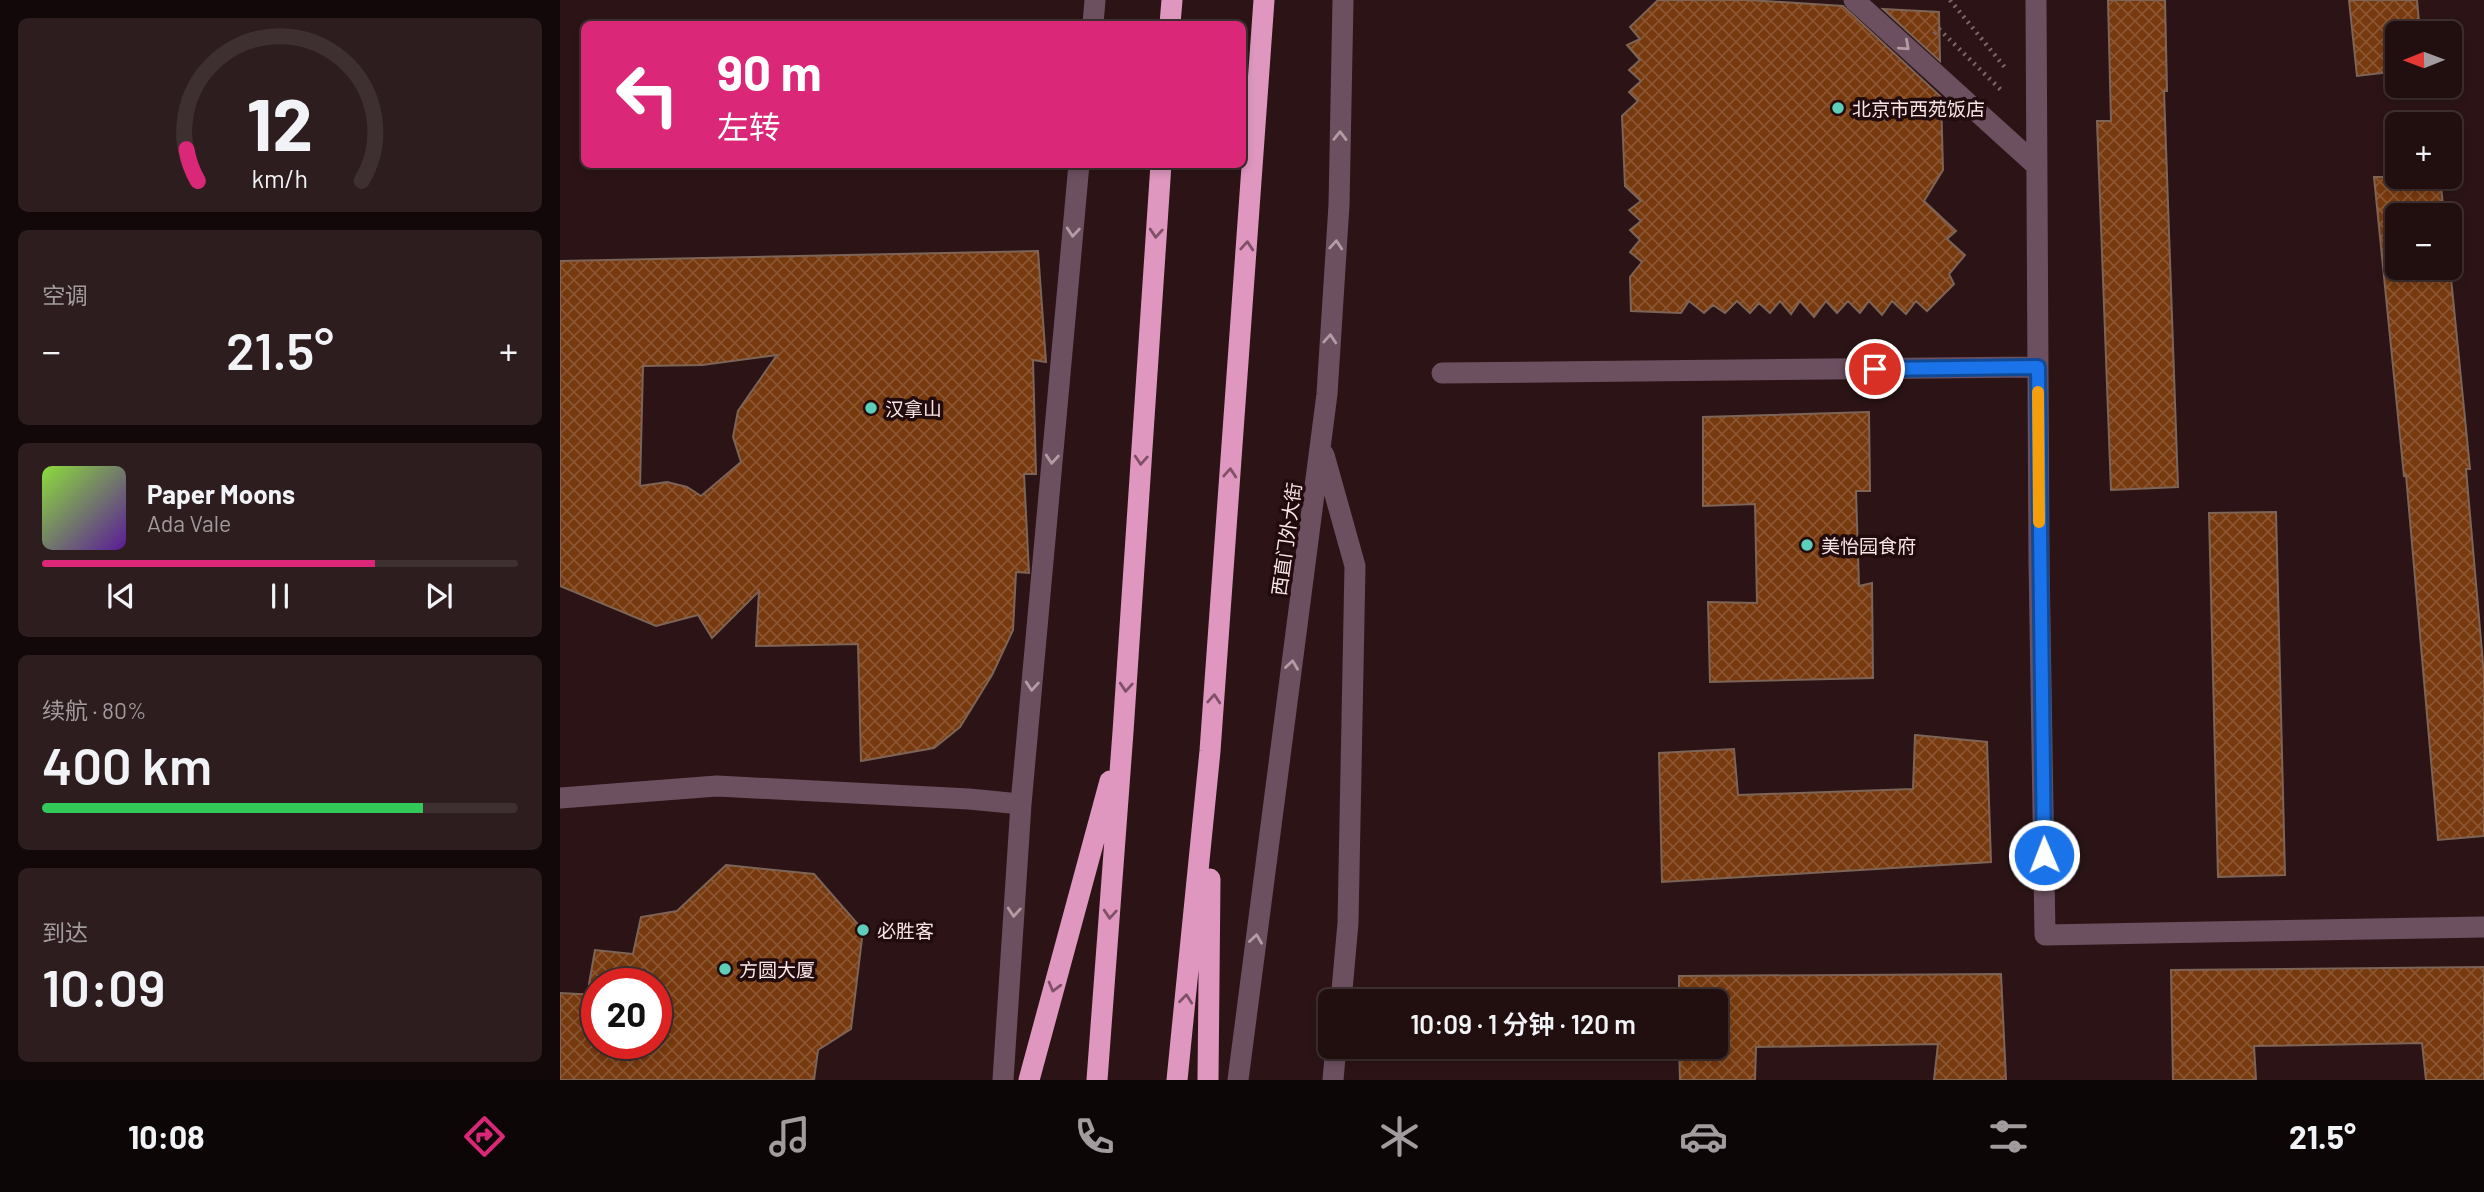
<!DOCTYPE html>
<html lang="zh">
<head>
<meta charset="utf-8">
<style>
	body { margin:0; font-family:Barlow,"Noto Sans SC",sans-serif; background:#2d1d1e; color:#f1f3f6; height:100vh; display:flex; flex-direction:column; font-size:26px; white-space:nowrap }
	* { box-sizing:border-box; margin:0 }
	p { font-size:23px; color:#a29c9f }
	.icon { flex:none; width:38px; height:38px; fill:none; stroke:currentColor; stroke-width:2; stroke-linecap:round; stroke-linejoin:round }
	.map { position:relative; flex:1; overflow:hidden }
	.details { display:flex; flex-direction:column; gap:18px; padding:18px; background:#120809; width:560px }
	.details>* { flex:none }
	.banner { position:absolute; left:21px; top:21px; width:665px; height:147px; border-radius:10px; box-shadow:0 4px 10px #0003,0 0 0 2px #3e2f30; background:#db2777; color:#fff; overflow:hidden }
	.needle { width:46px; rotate:269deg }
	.tools { position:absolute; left:1825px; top:21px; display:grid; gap:14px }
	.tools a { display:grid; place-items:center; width:77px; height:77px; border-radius:10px; background:#210f10; box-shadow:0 4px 10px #0003,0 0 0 2px #3e2f30; font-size:35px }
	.speed { position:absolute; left:21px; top:968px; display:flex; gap:14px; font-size:35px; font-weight:700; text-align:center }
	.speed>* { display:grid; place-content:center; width:91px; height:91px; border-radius:50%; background:#210f10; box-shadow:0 4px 10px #0003,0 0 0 2px #3e2f30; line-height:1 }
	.speed .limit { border:10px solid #d22; background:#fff; color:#111 }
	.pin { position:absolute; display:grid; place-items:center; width:60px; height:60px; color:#fff; margin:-30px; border:4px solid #fff; border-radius:50%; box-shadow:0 2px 7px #0007 }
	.me { position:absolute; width:77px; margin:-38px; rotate:359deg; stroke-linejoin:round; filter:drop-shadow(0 0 5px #0008) }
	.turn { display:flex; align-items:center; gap:24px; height:147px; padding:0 21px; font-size:32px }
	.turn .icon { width:91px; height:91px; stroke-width:2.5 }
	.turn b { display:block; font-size:49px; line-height:60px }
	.big { font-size:52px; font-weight:600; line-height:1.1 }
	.details .tile { flex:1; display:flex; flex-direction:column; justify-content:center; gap:10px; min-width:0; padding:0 24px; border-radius:10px; background:#2d1d1e }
	.details .dial { align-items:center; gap:0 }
	.dial svg { height:182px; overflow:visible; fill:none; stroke:#3e2f30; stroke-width:7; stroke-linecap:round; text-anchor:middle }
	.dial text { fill:#f1f3f6; stroke:none }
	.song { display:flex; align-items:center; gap:21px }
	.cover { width:84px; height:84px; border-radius:10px; background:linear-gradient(135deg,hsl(90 70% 55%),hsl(270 70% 35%)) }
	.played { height:7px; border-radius:4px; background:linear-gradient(90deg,#db2777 70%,#3e2f30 70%) }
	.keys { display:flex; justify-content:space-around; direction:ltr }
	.heat { display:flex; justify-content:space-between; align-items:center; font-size:38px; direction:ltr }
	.charge { height:10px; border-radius:5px; background:linear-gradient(90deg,#34c759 80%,#3e2f30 0) }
	.trip { position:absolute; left:758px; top:989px; width:410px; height:70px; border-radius:10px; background:#210f10; box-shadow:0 4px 10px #0003,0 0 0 2px #3e2f30; font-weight:600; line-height:70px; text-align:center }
	.tab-bar { display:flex; height:112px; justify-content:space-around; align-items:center; background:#0d0606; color:#a29c9f }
	.tab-bar .icon { width:49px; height:49px }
	.tab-bar .current { color:#db2777 }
	.tab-bar b { font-size:32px; color:#f1f3f6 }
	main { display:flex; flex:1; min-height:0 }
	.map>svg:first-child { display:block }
	.building { fill:url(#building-cross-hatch); stroke:#7d6456; stroke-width:2; fill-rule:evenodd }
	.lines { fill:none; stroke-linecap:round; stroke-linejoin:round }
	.path { stroke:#7d6769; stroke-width:4.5; stroke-dasharray:2 5; stroke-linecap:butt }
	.minor { stroke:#6d5060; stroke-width:21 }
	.highway { stroke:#df97bf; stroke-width:21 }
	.oneway { stroke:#b39ca4 }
	.oneway2 { stroke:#805166 }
	.route-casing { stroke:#114b97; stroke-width:18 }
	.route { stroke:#1a73e8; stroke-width:12 }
	.slow { stroke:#f59e0b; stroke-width:12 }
	.poi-dot { fill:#5cceba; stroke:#220b0d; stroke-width:2.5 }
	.labels { text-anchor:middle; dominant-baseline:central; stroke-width:7; stroke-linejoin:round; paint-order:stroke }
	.poi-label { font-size:19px; fill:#f9e7e7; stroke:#220b0d; text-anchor:start }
	.street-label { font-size:19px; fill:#f9e7e7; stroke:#220b0d }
</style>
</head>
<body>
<main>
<section class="details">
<div class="tile dial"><svg viewBox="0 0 100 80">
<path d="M14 69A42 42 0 1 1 86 69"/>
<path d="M14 69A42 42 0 0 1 9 55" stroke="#db2777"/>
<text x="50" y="56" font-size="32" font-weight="700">12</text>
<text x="50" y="72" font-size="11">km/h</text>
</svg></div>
<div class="tile"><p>空调</p>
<div class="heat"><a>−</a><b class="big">21.5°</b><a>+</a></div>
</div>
<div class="tile">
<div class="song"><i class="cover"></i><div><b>Paper Moons</b><p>Ada Vale</p></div></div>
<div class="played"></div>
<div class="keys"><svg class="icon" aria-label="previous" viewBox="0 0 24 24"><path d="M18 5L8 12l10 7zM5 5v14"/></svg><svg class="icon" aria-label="pause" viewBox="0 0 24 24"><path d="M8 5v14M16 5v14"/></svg><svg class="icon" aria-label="next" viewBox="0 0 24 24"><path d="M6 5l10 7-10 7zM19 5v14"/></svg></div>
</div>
<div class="tile"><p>续航 · 80%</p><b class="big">400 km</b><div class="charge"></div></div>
<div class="tile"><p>到达</p><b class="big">10:09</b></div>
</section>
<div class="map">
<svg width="1924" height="1080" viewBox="0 0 1924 1080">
	<defs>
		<pattern id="building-cross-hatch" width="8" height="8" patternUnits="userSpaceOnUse" patternTransform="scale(1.75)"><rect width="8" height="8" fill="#77390e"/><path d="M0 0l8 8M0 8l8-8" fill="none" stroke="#8b5631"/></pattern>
	</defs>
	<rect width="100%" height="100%" fill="#2c1416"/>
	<path class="building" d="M 1098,0 L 1189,0 L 1283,6 L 1381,97 L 1383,170 L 1364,201 L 1396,231 L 1387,239 L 1405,255 L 1389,274 L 1394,284 L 1367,311 L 1356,301 L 1346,314 L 1332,301 L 1322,315 L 1309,301 L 1300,313 L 1288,301 L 1277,313 L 1266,301 L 1254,317 L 1240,301 L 1231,314 L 1220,301 L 1210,313 L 1199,303 L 1190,313 L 1177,301 L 1165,313 L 1153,305 L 1144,313 L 1129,301 L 1121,313 L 1071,311 L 1070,277 L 1082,262 L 1070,252 L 1080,240 L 1070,230 L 1081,221 L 1069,210 L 1081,201 L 1065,186 L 1062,116 L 1078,101 L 1069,92 L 1081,81 L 1069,70 L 1080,60 L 1067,45 L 1080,39 L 1070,27 Z
		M 1548,0 L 1605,0 L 1607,91 L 1604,91 L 1618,487 L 1551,490 L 1537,121 L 1551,121 Z
		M 1789,0 L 1857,0 L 1860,33 L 1838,33 L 1838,71 L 1797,76 Z
		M 1323,9 L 1379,12 L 1380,61 Z
		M 1814,177 L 1880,177 L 1884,215 L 1838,215 L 1838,268 L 1890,268 L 1910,469 L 1906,469 L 1924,675 L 1924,836 L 1878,840 L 1846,475 L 1844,476 Z
		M 478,251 L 486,362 L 473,360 L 476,474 L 464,474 L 469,573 L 456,572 L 453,630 L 432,675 L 400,727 L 374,748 L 301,761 L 298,644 L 196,646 L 199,591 L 152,638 L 138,615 L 96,626 L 0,586 L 0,261 ZM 217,355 L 178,411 L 173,437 L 181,462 L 141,496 L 127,487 L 107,482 L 80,486 L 83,366 L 142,365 Z
		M 1309,412 L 1310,491 L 1296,491 L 1299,586 L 1312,583 L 1313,678 L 1150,682 L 1148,602 L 1197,603 L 1195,504 L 1143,506 L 1143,417 Z
		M 1716,512 L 1725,875 L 1658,877 L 1649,513 Z
		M 1355,735 L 1427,742 L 1431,862 L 1102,882 L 1099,753 L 1174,749 L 1178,795 L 1353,789 Z
		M 166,865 L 254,874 L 303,930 L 291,1029 L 258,1050 L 254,1080 L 0,1080 L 0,993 L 37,995 L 37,1043 L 96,1043 L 96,984 L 29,984 L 35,950 L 73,954 L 81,917 L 117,911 Z
		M 1924,967 L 1924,1080 L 1866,1080 L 1862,1043 L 1694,1046 L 1696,1080 L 1613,1080 L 1611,970 Z
		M 1441,974 L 1446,1080 L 1374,1080 L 1378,1044 L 1196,1047 L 1195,1080 L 1120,1080 L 1119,1046 L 1155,1046 L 1155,1001 L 1119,1001 L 1119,976 Z"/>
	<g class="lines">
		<path class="path" d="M 1390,0 L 1447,70
			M 1374,34 L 1379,29 L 1442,91"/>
		<path class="minor" d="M 1294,0 L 1477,166
			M 1476,0 L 1479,561 L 1485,935 L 1924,927
			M 533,24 L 535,0
			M 882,373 L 1478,367
			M 764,455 L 795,566 L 788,923 L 781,1001
			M 0,798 L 157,786 L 409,799 L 461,804
			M 443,1080 L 461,804 L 519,164
			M 678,1080 L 767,394 L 779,205 L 783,0
			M 773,1080 L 776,1046"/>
		<path class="highway" d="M 610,24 L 612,0
			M 469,1080 L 550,781
			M 537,1080 L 563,732 L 601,164
			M 617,1080 L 650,751 L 704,0
			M 648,1080 L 650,879"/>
	</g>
	<defs><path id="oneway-chevron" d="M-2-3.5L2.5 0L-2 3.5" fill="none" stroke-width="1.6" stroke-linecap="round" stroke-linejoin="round" transform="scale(1.75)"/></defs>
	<g class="oneway">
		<use href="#oneway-chevron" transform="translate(1345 46) rotate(42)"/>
		<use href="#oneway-chevron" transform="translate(780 136) rotate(-89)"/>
		<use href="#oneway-chevron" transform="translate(513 232) rotate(95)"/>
		<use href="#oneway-chevron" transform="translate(776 245) rotate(-86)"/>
		<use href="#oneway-chevron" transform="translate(770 339) rotate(-86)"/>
		<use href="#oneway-chevron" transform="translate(492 459) rotate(95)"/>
		<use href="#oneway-chevron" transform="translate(732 665) rotate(-82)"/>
		<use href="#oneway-chevron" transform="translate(472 686) rotate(95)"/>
		<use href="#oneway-chevron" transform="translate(454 912) rotate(94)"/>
		<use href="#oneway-chevron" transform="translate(696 939) rotate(-82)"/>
	</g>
	<g class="oneway2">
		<use href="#oneway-chevron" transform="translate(596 233) rotate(94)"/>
		<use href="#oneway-chevron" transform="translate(687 246) rotate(-86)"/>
		<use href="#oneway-chevron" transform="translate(581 460) rotate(94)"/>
		<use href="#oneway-chevron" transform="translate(670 473) rotate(-86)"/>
		<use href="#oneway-chevron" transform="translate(566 687) rotate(94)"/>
		<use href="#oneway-chevron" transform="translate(654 699) rotate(-86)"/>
		<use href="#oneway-chevron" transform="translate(550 914) rotate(94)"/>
		<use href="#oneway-chevron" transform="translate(494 987) rotate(105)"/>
		<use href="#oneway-chevron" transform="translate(626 999) rotate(-84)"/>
	</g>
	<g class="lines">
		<defs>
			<path id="route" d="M 1315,369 L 1478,367 L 1484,855"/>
		</defs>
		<use href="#route" class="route-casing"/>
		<use href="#route" class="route"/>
		<path class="slow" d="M 1478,392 L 1479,522"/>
	</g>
	<g class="poi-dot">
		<circle cx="1278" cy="108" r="7"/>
		<circle cx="311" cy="408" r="7"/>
		<circle cx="1247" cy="545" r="7"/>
		<circle cx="303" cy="930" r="7"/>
		<circle cx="165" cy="969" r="7"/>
	</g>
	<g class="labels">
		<g class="poi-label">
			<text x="1292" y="108">北京市西苑饭店</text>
			<text x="325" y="408">汉拿山</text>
			<text x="1261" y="545">美怡园食府</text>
			<text x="317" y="930">必胜客</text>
			<text x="179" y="969">方圆大厦</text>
		</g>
		<g class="street-label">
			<text transform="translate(726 539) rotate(-82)">西直门外大街</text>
		</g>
	</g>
</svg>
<div class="tools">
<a><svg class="needle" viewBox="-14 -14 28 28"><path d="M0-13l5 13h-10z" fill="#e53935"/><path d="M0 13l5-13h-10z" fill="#a29c9f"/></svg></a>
<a>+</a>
<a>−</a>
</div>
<div class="speed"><div class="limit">20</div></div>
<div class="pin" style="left:1315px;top:369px;background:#d93025"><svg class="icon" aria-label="arrive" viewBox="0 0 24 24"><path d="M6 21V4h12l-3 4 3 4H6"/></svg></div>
<svg class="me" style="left:1484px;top:855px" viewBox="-20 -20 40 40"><circle r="17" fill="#1a73e8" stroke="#fff" stroke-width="3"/><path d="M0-11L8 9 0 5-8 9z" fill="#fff"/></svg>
<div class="trip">10:09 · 1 分钟 · 120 m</div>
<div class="banner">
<div class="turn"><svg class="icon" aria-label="left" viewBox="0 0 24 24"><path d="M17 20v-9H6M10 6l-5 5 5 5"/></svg><div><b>90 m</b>左转</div></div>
</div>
</div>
</main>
<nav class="tab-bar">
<b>10:08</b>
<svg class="icon current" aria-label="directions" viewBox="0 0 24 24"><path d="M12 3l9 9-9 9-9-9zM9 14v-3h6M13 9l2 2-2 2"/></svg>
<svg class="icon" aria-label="music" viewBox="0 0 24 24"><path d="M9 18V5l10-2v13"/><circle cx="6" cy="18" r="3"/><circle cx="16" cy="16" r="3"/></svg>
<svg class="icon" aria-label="phone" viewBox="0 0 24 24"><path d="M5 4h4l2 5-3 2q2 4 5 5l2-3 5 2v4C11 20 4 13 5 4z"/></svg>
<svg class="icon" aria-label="climate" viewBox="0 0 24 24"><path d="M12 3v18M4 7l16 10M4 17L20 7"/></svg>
<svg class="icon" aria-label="car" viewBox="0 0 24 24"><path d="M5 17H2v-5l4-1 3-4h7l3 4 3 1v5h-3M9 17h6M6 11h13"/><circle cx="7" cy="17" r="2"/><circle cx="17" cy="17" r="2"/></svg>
<svg class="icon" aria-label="filters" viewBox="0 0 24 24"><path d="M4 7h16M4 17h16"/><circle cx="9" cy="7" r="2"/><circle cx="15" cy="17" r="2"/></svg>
<b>21.5°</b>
</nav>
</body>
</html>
